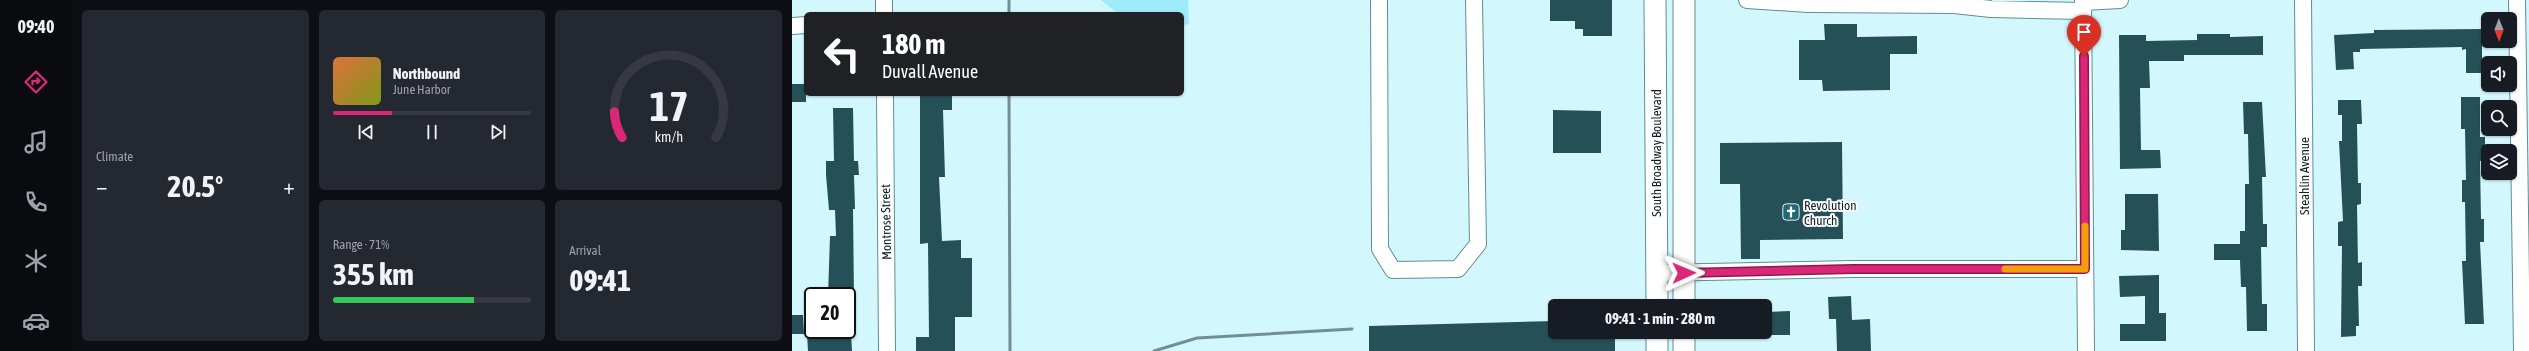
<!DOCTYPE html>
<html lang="en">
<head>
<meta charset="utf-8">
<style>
	body { margin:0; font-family:"Asap Condensed",sans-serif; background:#242831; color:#f1f3f6; height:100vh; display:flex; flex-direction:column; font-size:15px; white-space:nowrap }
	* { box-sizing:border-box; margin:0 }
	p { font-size:13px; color:#9ea1a6 }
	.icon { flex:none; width:22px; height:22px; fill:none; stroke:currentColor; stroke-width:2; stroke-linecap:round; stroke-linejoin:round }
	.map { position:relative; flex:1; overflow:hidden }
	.side { display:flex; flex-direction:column; gap:10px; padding:10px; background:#0d0f14; width:720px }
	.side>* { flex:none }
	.top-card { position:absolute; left:12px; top:12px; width:380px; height:84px; border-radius:6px; box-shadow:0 1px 3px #0004; background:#202124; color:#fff; overflow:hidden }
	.needle { width:26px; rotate:179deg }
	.buttons { position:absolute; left:1689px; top:12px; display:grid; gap:8px }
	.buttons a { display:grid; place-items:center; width:36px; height:36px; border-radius:6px; background:#171b24; box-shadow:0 1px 3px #0004; font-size:20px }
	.speed { position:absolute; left:12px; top:287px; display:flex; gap:8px; font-size:20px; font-weight:700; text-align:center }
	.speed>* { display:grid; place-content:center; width:52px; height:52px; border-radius:50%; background:#171b24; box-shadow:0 1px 3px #0004; line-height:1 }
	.speed .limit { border:2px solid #111; border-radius:6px; background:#fff; color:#111 }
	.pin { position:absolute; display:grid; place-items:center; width:34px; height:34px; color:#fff; margin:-41px -17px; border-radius:50% 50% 50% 0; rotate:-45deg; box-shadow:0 0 4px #0007 }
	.pin .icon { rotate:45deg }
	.me { position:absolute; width:44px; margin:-22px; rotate:89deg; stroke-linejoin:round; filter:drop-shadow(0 0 3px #0008) }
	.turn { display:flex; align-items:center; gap:14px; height:84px; padding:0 12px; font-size:18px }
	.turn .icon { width:52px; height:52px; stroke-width:2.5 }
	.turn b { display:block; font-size:28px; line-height:34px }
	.big { font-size:30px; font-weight:700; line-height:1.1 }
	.side .widget { flex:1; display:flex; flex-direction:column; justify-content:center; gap:6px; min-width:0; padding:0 14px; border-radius:6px; background:#242831 }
	.side .dial { align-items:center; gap:0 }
	.dial svg { height:104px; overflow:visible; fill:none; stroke:#363941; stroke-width:7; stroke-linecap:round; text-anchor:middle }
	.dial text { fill:#f1f3f6; stroke:none }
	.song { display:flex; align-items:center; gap:12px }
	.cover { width:48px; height:48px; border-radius:6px; background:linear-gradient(135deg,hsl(20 70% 55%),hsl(70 70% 35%)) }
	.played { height:4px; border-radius:2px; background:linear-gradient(90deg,#db2777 30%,#363941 30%) }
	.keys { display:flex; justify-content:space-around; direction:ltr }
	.heat { display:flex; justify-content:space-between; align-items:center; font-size:22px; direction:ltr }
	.charge { height:6px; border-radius:3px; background:linear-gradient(90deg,#34c759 71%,#363941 0) }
	.side .tiles { flex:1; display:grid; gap:10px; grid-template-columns:repeat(3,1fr) }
	.widget:first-child { grid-row:span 2 }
	.trip { position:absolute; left:756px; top:299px; width:224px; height:40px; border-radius:6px; background:#171b24; box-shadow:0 1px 3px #0004; font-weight:700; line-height:40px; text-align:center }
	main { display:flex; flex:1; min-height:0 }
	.tab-bar { display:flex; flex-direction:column; width:72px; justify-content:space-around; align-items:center; background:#090b0e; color:#9ea1a6 }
	.tab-bar .icon { width:28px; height:28px }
	.tab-bar .current { color:#db2777 }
	.tab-bar b { font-size:18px; color:#f1f3f6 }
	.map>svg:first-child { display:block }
	.green { fill:#9eecf9 }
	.building { fill:#265057 }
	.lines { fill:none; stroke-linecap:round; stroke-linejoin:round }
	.minor-casing { stroke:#608d94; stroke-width:18 }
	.major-casing { stroke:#608d94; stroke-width:23 }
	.minor { stroke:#fff; stroke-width:16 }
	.major { stroke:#fff; stroke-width:21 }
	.rail { stroke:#738f94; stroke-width:3 }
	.route-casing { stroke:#8e194d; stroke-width:10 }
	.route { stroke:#db2777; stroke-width:7 }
	.slow { stroke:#f59e0b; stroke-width:7 }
	.labels { text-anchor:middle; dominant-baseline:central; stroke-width:4; stroke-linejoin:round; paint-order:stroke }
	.street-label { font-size:13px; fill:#0e2023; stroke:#fdfdfd }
	.poi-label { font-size:13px; fill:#0e2023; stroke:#fdfdfd; text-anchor:start }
</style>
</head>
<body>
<main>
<nav class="tab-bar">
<b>09:40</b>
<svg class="icon current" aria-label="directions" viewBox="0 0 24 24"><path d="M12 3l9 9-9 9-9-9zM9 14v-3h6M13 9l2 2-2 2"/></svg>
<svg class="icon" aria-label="music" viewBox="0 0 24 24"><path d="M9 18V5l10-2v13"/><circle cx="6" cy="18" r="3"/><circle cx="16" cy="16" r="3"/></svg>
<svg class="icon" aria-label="phone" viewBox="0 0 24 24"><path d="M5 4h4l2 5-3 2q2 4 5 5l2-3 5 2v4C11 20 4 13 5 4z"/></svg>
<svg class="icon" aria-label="climate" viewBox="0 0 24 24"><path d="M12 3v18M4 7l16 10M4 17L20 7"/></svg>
<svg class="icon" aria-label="car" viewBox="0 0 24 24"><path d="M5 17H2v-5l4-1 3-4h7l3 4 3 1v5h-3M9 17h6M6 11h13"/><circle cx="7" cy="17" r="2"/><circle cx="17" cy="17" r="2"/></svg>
</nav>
<section class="side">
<div class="tiles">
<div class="widget"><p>Climate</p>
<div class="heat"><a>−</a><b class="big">20.5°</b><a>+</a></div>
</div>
<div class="widget">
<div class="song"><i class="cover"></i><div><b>Northbound</b><p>June Harbor</p></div></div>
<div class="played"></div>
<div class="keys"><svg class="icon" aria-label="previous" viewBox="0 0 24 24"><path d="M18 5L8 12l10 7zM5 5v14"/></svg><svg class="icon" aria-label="pause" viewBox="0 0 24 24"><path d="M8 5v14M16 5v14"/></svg><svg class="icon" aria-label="next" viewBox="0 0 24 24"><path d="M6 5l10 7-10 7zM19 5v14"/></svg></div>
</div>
<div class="widget dial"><svg viewBox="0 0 100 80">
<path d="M14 69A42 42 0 1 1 86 69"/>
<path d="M14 69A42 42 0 0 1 8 49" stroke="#db2777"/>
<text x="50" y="56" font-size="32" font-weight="700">17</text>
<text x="50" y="72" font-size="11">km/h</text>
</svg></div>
<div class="widget"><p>Range · 71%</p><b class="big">355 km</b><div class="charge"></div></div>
<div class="widget"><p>Arrival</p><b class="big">09:41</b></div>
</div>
</section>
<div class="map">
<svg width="1737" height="351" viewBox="0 0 1737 351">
	<rect width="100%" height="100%" fill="#d2f8fe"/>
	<path class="green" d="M 309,0 L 396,0 L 397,24 L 390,25 L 390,14 L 326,14 Z"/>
	<path class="building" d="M 758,0 L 820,0 L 820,36 L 791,36 L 791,29 L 783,29 L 783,21 L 758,21 Z
		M 1032,24 L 1065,24 L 1065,37 L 1125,36 L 1125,54 L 1098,54 L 1098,90 L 1031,91 L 1030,80 L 1007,80 L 1007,40 L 1033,40 Z
		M 1690,29 L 1690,73 L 1674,73 L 1674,49 L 1670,50 L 1670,47 L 1568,49 L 1568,52 L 1561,52 L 1562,69 L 1544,70 L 1542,35 L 1582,33 L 1582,30 Z
		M 1405,34 L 1438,34 L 1438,37 L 1471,36 L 1471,55 L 1392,55 L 1392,61 L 1357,61 L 1358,88 L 1348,88 L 1349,150 L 1368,150 L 1369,168 L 1328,169 L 1327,35 L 1354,35 L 1354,41 L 1405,40 Z
		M 0,84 L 14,84 L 14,102 L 0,102 Z
		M 128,94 L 160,94 L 160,110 L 151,110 L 153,177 L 147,177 L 150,241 L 169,240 L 169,258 L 180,258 L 180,317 L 163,317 L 163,351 L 124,351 L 124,337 L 137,337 L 136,243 L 128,244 Z
		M 1669,97 L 1688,97 L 1688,137 L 1693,137 L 1693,161 L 1688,161 L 1689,219 L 1692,219 L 1692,242 L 1688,242 L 1692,324 L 1673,324 L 1670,261 L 1674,261 L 1673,202 L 1670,202 L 1670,180 L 1674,180 L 1673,129 L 1669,129 Z
		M 1546,100 L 1569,100 L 1570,124 L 1565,124 L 1566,183 L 1569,183 L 1569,204 L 1565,205 L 1566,263 L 1570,262 L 1570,286 L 1566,286 L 1567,326 L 1564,326 L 1564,336 L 1549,337 L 1550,246 L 1546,246 L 1546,222 L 1551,221 L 1547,141 L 1550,141 L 1550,115 L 1546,115 Z
		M 1451,102 L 1470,102 L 1474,177 L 1470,177 L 1471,224 L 1475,224 L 1475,247 L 1469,247 L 1470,304 L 1475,304 L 1475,331 L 1455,331 L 1454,287 L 1449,287 L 1448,260 L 1422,260 L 1422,244 L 1448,244 L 1448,231 L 1453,231 L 1453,184 L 1457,184 L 1456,134 L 1452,134 Z
		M 41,108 L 61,108 L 62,161 L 66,161 L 67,175 L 62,175 L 63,209 L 61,209 L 62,296 L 36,296 L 38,236 L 44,236 L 43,210 L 37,210 L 34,175 L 34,161 L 42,161 Z
		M 761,110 L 809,111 L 809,153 L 761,153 Z
		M 1050,142 L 1051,239 L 968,240 L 968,259 L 949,259 L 948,184 L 928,184 L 928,143 Z
		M 1333,194 L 1366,194 L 1367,251 L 1329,250 L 1329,230 L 1333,230 Z
		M 1367,275 L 1367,313 L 1374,313 L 1374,341 L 1328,341 L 1328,324 L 1353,324 L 1353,296 L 1328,297 L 1327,276 Z
		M 1059,296 L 1060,320 L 1078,319 L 1079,351 L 1045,351 L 1044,319 L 1037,319 L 1036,297 Z
		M 998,311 L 998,335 L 973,335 L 973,312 Z
		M 0,315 L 11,315 L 12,334 L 0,334 Z
		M 763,321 L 763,332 L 823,332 L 823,351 L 577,351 L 577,326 Z
		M 59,333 L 60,351 L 16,351 L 15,334 Z"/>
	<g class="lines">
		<defs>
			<path id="minor" d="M 92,0 L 92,14
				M 587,0 L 588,249 L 601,270 L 666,269 L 686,244 L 682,0
				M 955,0 L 1016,4 L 1162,5 L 1199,9 L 1291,11
				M 1291,0 L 1294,351
				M 1511,0 L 1514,351
				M 1725,0 L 1730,351
				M 1291,2 L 1328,0
				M 0,26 L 14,25
				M 93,94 L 95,351
				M 864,273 L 1061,269 L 1293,269"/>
			<path id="major" d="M 863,0 L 865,306
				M 892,0 L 892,306
				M 865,332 L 865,351
				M 892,332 L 892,351"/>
		</defs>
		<use href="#minor" class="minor-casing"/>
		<use href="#major" class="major-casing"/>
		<use href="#minor" class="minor"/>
		<use href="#major" class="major"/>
		<path class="rail" d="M 217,0 L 217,14
			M 217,94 L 218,351
			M 362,351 L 405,338 L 560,329"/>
	</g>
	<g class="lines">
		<defs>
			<path id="route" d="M 892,273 L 1061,269 L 1293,269 L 1292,56"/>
		</defs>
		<use href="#route" class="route-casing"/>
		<use href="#route" class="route"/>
		<path class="slow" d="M 1213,269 L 1293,269 L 1293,226"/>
	</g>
	<defs>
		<symbol id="church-square" viewBox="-11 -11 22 22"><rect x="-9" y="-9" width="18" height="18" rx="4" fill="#216a75" stroke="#fdfdfd"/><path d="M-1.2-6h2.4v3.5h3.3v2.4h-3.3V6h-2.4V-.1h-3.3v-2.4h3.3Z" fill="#fff"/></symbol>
	</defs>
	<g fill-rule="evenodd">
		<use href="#church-square" x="989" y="202" width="20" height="20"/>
	</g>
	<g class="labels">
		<g class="street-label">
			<text transform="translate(864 153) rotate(-90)">South Broadway Boulevard</text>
			<text transform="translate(1512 176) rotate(-90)">Steahlin Avenue</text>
			<text transform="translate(94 222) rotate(-91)">Montrose Street</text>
		</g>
		<g class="poi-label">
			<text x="1012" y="205">Revolution<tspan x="1012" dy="15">Church</tspan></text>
		</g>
	</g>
</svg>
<div class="buttons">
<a><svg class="needle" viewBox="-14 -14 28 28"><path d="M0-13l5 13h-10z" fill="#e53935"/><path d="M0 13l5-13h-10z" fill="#9ea1a6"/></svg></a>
<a><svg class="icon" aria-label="sound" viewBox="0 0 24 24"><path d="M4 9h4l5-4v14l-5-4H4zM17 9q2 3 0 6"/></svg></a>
<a><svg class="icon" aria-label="search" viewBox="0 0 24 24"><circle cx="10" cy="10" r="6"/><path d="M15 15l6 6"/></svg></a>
<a><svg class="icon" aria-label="layers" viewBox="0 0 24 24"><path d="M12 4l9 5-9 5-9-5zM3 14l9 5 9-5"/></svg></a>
</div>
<div class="speed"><div class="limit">20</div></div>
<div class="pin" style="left:1292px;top:56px;background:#d93025"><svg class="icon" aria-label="arrive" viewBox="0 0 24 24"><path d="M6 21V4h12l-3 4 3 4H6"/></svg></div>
<svg class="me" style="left:892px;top:273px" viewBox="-20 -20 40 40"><path d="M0-17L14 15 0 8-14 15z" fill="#db2777" stroke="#fff" stroke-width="4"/></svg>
<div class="trip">09:41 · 1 min · 280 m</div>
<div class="top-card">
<div class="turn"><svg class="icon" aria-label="left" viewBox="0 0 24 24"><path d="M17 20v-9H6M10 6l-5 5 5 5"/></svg><div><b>180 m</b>Duvall Avenue</div></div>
</div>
</div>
</main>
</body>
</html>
